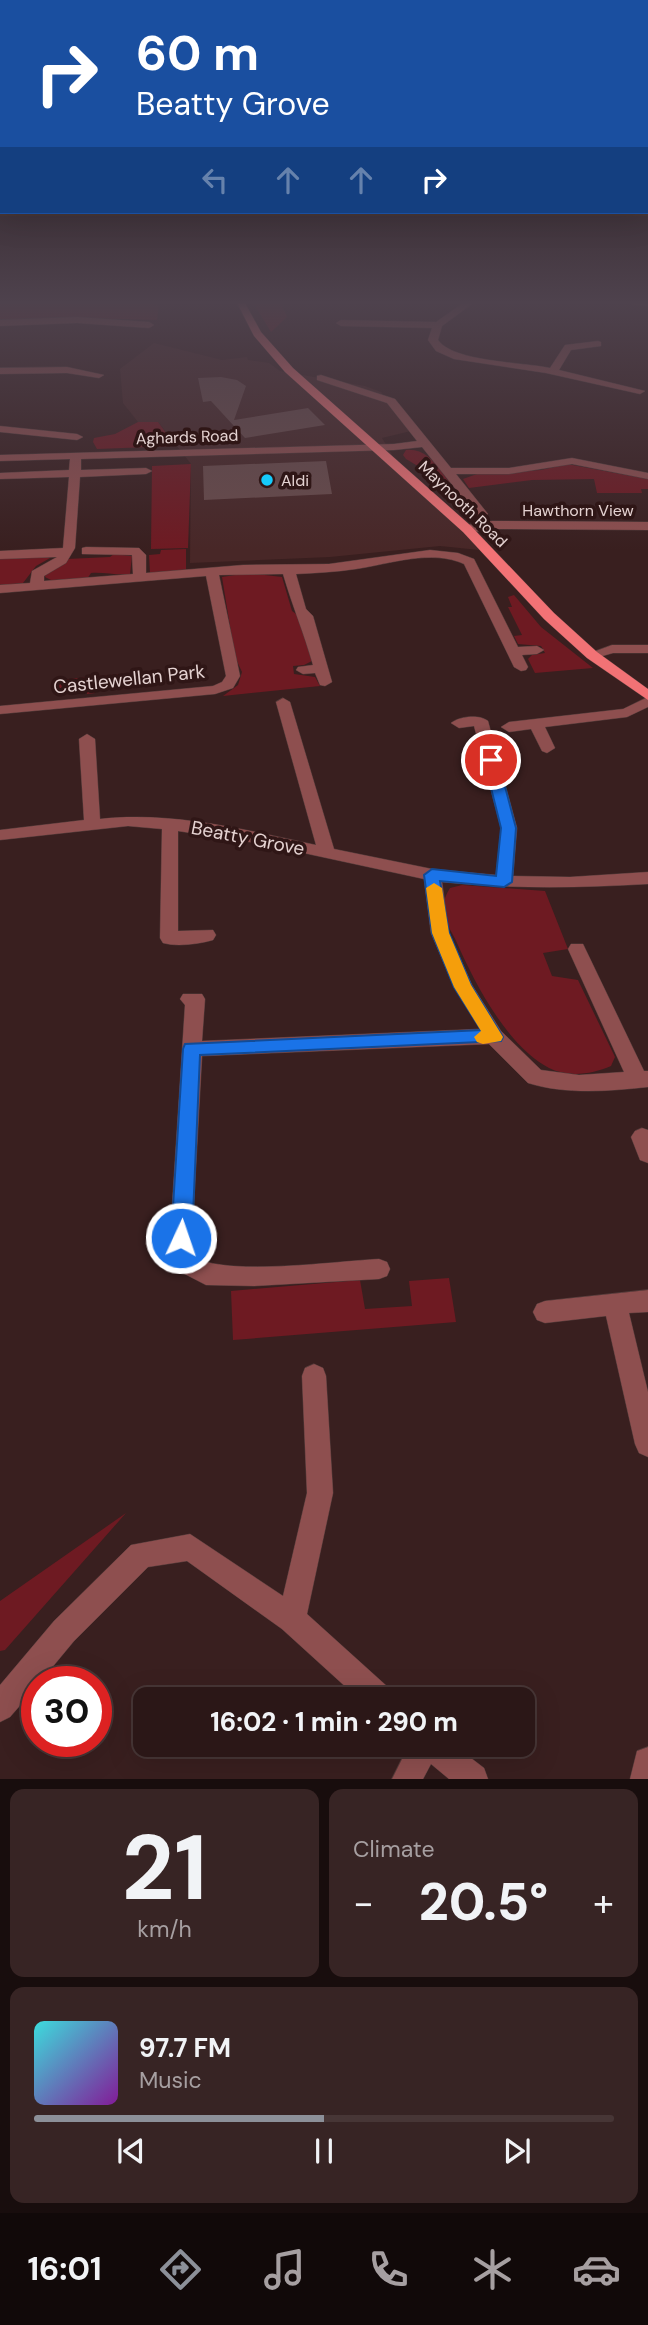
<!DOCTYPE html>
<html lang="en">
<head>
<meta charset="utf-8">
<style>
	body { margin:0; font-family:"DM Sans",sans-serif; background:#372424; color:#f1f3f6; height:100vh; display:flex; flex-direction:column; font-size:26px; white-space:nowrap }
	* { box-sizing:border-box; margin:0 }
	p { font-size:23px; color:#a69fa1 }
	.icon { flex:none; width:38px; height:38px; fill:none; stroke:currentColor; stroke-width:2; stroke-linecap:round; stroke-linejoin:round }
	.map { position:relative; height:1779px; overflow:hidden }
	.side { display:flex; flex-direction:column; gap:10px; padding:10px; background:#180d0d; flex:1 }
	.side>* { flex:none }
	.hud { position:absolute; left:0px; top:0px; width:649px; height:214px; box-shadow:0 7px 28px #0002,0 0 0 2px #473636; background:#1a4fa0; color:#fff; overflow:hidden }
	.speed { position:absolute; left:21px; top:1666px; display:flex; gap:14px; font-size:35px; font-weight:700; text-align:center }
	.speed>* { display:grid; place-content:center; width:91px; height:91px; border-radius:50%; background:#2b1717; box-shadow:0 7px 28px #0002,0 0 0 2px #473636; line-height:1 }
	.speed .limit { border:10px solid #d22; background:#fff; color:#111 }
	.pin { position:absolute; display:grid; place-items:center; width:60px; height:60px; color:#fff; margin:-30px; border:4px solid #fff; border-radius:50%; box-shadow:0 2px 7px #0007 }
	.me { position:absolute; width:77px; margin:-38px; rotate:3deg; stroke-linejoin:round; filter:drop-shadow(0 0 5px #0008) }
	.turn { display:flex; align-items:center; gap:24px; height:147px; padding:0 21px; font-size:32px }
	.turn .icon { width:91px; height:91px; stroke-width:2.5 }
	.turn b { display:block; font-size:49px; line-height:60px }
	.lanes { display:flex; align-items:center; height:66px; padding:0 21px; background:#0003; justify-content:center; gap:35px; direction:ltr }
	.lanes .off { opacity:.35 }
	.big { font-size:52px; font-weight:800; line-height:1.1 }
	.side .widget { flex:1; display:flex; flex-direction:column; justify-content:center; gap:10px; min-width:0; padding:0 24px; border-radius:14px; background:#372424 }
	.side .dial { align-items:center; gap:0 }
	.dial b { font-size:91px; line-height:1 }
	.song { display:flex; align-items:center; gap:21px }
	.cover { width:84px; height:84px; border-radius:10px; background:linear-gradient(135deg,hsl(180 70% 55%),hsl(290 70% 35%)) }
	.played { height:7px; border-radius:4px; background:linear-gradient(90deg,#8c9099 50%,#473636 50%) }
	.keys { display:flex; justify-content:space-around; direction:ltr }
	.heat { display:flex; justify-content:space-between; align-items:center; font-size:38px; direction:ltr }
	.side .tiles { flex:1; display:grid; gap:10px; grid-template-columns:1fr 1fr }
	.widget:last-child { grid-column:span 2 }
	.trip { position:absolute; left:133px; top:1687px; width:402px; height:70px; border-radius:14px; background:#2b1717; box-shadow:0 7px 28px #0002,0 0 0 2px #473636; font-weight:800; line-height:70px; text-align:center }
	.tab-bar { display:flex; height:112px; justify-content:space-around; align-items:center; background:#110909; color:#a69fa1 }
	.tab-bar .icon { width:49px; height:49px }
	.tab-bar .selected { color:#8c9099 }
	.tab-bar b { font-size:32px; color:#f1f3f6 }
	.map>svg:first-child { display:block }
	.built { fill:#482727 }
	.green { fill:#6e1a22 }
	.building { fill:#694b4b }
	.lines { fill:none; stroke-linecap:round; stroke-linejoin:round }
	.minor-casing { stroke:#543c3b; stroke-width:1 }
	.major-casing { stroke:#543c3b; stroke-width:1 }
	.minor { fill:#8e4f4f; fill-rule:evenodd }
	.major { fill:#f27275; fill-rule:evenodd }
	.route { fill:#1a73e8; stroke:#114b97; stroke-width:2 }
	.slow { fill:#f59e0b }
	.poi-dot { fill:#15cafb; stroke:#2f1616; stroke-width:2.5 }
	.labels { text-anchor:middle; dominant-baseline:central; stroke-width:7; stroke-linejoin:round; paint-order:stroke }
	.far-street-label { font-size:16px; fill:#e4d2d1; stroke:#2f1616 }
	.far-poi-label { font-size:16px; fill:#e4d2d1; stroke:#2f1616; text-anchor:start }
	.street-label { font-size:19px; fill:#e4d2d1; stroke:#2f1616 }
</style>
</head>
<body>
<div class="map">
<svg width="648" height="1779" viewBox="0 0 648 1779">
	<rect width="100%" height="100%" fill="#391f1f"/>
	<path class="built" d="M 154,343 L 222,360 L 247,357 L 248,360 L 269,363 L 280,371 L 365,386 L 381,392 L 411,431 L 382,438 L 400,468 L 489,551 L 440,546 L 330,557 L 190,563 L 191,464 L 159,423 L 138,422 L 123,403 L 120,369 Z"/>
	<path class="green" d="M 0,301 L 138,301 L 159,305 L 157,320 L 84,318 L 0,321 Z
		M 252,301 L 280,301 L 287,317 L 271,332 Z
		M 138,422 L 158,422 L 176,446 L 97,449 L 93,442 L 94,438 L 115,434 Z
		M 406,450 C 442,446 453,507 481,517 C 460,521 453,492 440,481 C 431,472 417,466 406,459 L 403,455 Z
		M 191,464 L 188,548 L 151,549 L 152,466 Z
		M 567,464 L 648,479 L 648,489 L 641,489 L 642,493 L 597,493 L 594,479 L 532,480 L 469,488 L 463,479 L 477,474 L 541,470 Z
		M 186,549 L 186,571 L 150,573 L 149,555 L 160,554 L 161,550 Z
		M 114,554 L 132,556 L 130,574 C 118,576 105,572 91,573 L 87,579 L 51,580 L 45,577 L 46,573 L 67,559 L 110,557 Z
		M 0,558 L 47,557 L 50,558 L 36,566 L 23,583 L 0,586 Z
		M 248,573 L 282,577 L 292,611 L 299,616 L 312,661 L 304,665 L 293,666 L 294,674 L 315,677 L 320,686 L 223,696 L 238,685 L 242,672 L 235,657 L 222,577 Z
		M 514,595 L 541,627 L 593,668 L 535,673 L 528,659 L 532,655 L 545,653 L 541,646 L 518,644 L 514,636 L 522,635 L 508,607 L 512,607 L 508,597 Z
		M 121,674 L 122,684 L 95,686 L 95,693 L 87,694 L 87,687 L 59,689 L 59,680 Z
		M 462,885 L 545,891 L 568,949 L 543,953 L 552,976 L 578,980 L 615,1057 L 611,1066 C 592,1074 569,1078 549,1068 C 508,1047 475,984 457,943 C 453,934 446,924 444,914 C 442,905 445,896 450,888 Z
		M 449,1278 L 456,1322 L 233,1340 L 231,1291 L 360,1280 L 365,1309 L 412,1306 L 409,1281 Z
		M 126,1513 L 5,1650 L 0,1651 L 0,1601 Z"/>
	<path class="building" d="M 221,377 L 237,380 L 246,386 L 234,420 L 308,408 L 325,425 L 245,438 L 211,401 L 203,402 L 198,378 Z
		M 326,461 L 332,494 L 204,500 L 203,466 Z"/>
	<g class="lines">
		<defs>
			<path id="minor" d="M 466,301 L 476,301 L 442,326 L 438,340 C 453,362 523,362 550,368 L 565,345 L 598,341 L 601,342 L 601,346 L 571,350 L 559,370 L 645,391 L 640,394 L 546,373 L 454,359 L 436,351 L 428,340 L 432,328 L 341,326 L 336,323 L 341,320 L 436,322 Z
				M 613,301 L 648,301 L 648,306 Z
				M 77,317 L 149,322 L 154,325 L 149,328 L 77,323 L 0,326 L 0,320 Z
				M 67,367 L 104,375 L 99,378 L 67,373 L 0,374 L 0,368 Z
				M 321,375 L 395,399 L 451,468 L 509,468 L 572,458 L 648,473 L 648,479 L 572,464 L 509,474 L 456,474 L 488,514 L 482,518 L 478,517 L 422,447 L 394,450 L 81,459 L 81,470 L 146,468 L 152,471 L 146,474 L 80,477 L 75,548 L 66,563 L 44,576 L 44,581 L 133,574 L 132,555 L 82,554 L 82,548 L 86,547 L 139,548 L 146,555 L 146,573 L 243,565 L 329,564 L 430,550 L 458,553 L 474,559 L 518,647 L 537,646 L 544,650 L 537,654 L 522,655 L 528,667 L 526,670 L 521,671 L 514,667 L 464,564 C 431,549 390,564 356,569 C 336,572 316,573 296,574 L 306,609 L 313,616 L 332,682 L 325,686 L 320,685 L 315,673 L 303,674 L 296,670 L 298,667 L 313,665 C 304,633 292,605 283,574 L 219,575 L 240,676 L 233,688 L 215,694 L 0,714 L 0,706 L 213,686 L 222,682 L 226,676 L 206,576 L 0,593 L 0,585 L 30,583 L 32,571 L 57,557 L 0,559 L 0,551 L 63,548 L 69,477 L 0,479 L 0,473 L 69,470 L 70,459 L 0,461 L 0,455 L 394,444 L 417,441 L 387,403 L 317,380 L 317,376 Z
				M 0,426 L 77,434 L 83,437 L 77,440 L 0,432 Z
				M 492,521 L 648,522 L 648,530 L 492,529 L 467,533 L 461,529 L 467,525 Z
				M 612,645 L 648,645 L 648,653 L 613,653 L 592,659 L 585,655 Z
				M 648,697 L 648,707 L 627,717 L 545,727 L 555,748 L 547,753 L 542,751 L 531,729 L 509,732 L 501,727 L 509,722 L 623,709 Z
				M 283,698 L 290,702 L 334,849 L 432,869 L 496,875 L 501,828 L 474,726 L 459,728 L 451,723 C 459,716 480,714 488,721 L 517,828 L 513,876 L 570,877 L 648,872 L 648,884 C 578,888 511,889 442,882 L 449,933 L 472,985 L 501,1031 L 541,1070 L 579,1075 L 624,1072 L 568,949 L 571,944 L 583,944 L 644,1071 L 648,1071 L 648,1087 C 610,1091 566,1095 528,1083 L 489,1044 L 202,1056 L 192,1238 L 197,1258 C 229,1276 338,1261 379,1259 L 387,1262 L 390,1269 L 387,1276 L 379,1279 L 254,1286 L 206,1285 L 179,1271 L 170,1238 L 185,1005 L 180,999 L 183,994 L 202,994 L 205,999 L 202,1041 L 480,1029 L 454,987 L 431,933 L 424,879 L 262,844 L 178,831 L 178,931 L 213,930 L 216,935 L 213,940 C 199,944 177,947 163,943 L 160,938 L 162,829 L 128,826 L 0,840 L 0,830 L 84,820 L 79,739 L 87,734 L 95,739 L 100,819 C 172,811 246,830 316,845 L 276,702 Z
				M 642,1128 L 648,1130 L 648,1163 L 640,1160 L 631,1137 L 635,1131 Z
				M 648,1290 L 648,1312 L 629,1313 L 648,1392 L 648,1457 L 639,1453 L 635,1444 L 606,1316 L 545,1323 L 537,1320 L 533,1312 L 537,1304 L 545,1301 Z
				M 314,1364 L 323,1368 L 326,1376 L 333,1493 L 307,1614 L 390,1689 L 394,1699 L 359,1699 L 282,1629 L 187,1561 L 148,1567 L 74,1641 L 40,1682 L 37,1682 L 37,1686 L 10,1717 L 0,1722 L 0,1685 L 54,1621 L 131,1545 L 190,1534 L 283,1596 L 307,1493 L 302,1376 L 305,1368 Z
				M 409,1745 L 454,1745 L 484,1768 L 488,1779 L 449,1779 L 431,1764 L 423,1779 L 392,1779 Z
				M 648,1747 L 648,1779 L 630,1779 L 637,1751 Z"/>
			<path id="major" d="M 236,301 L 244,301 L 261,332 L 293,368 L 471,526 L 554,613 L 597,652 L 648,689 L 648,700 L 587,658 L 544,619 L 463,532 L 285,372 L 254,336 Z"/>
		</defs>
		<use href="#minor" class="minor-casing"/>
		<use href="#major" class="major-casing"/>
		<use href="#minor" class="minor"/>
		<use href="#major" class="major"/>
	</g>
	<linearGradient id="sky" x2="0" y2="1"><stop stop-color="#1f1111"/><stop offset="0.55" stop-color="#4e424d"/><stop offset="1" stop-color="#4e424d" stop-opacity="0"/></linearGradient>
	<rect width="648" height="550" fill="url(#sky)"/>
	<path class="route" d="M 491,755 L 498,760 L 516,828 L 512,882 L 504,887 L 440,881 L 449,933 L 471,985 L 503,1037 L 501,1041 L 200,1055 L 192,1238 L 189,1245 L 181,1247 L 174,1245 L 171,1238 L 183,1049 L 185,1044 L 481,1030 L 454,987 L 432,933 L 424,875 L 432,869 L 496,876 L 501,828 L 484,760 Z"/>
	<path class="slow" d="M 434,883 L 442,888 L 449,933 L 471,985 L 503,1037 L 501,1041 L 483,1044 L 477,1042 L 474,1037 L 481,1031 L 454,987 L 432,933 L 426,888 Z"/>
	<circle class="poi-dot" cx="267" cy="480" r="7"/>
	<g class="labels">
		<g class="far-street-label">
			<text transform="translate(187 437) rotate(-2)">Aghards Road</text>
			<text transform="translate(463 504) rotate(44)">Maynooth Road</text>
			<text x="578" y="510">Hawthorn View</text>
		</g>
		<g class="far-poi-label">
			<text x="281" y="480">Aldi</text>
		</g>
		<g class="street-label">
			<text transform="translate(129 679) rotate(-6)">Castlewellan Park</text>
			<text transform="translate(248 838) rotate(11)">Beatty Grove</text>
		</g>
	</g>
</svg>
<div class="speed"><div class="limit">30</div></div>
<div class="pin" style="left:491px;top:760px;background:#d93025"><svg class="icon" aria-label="arrive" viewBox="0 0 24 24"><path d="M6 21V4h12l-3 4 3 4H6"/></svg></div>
<svg class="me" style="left:181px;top:1238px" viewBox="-20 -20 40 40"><circle r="17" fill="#1a73e8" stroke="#fff" stroke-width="3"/><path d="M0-11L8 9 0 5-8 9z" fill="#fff"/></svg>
<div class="trip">16:02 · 1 min · 290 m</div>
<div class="hud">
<div class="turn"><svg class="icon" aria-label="right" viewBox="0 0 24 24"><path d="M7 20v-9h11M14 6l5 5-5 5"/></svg><div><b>60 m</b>Beatty Grove</div></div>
<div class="lanes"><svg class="icon off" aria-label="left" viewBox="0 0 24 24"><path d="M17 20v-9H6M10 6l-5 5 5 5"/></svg><svg class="icon off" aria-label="ahead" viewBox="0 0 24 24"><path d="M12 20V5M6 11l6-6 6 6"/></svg><svg class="icon off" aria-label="ahead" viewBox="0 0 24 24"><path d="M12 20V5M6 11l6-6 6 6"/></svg><svg class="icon" aria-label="right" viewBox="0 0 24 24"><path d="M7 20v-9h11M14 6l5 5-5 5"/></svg></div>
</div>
</div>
<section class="side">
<div class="tiles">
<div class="widget dial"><b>21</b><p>km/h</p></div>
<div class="widget"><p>Climate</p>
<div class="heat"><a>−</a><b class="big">20.5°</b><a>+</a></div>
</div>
<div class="widget">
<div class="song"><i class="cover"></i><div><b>97.7 FM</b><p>Music</p></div></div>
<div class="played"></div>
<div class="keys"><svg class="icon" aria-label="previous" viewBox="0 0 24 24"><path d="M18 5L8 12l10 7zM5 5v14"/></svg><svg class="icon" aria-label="pause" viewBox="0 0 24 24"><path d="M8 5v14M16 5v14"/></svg><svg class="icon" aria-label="next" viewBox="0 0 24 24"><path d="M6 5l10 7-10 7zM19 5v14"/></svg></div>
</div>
</div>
</section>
<nav class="tab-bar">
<b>16:01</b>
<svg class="icon selected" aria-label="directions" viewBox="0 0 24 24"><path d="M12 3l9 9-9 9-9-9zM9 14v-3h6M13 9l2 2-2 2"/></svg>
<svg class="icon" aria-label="music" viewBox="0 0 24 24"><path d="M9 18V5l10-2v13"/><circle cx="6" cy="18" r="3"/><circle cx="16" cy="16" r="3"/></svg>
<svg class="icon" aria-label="phone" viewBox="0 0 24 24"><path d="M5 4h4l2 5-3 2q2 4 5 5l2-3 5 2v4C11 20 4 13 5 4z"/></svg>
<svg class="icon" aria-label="climate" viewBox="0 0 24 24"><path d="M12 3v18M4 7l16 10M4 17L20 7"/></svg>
<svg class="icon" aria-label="car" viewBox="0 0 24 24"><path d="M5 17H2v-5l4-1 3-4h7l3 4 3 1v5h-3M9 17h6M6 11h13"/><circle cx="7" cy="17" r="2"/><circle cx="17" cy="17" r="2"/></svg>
</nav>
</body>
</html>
